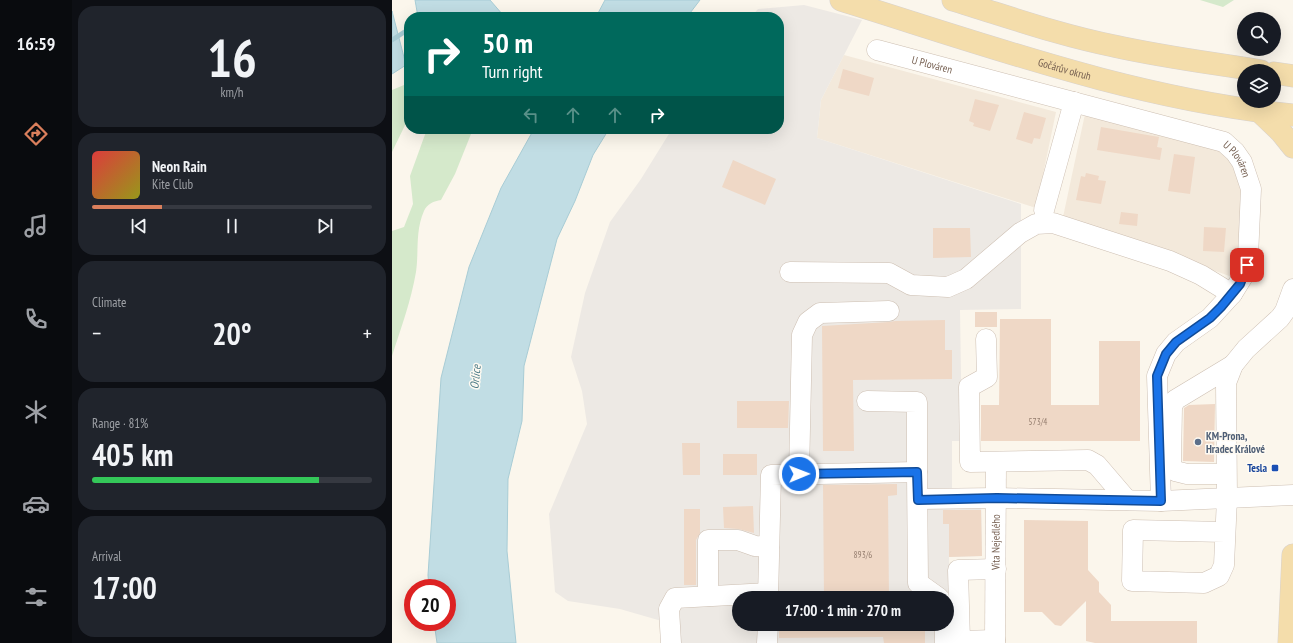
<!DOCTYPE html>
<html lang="en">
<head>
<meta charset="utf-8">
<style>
	body { margin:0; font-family:"PT Sans Narrow",sans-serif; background:#20242c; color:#f1f3f6; height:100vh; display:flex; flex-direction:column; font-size:15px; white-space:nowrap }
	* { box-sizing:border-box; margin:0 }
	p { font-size:13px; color:#9ea1a6 }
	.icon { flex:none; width:22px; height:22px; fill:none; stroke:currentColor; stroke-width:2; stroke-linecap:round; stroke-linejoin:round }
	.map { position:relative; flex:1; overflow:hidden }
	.details { display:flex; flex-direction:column; gap:6px; padding:6px; background:#0d0f14; width:320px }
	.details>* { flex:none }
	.guide { position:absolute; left:12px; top:12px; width:380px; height:122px; border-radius:16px; box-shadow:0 4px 16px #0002; background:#00695c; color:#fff; overflow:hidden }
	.buttons { position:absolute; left:845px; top:12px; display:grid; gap:8px }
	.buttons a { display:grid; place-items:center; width:44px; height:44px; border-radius:50%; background:#171b24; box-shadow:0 4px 16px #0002; font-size:20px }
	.speed { position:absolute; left:12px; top:579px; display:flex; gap:8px; font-size:20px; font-weight:700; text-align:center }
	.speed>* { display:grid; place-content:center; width:52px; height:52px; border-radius:50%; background:#171b24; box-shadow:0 4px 16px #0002; line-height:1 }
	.speed .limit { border:6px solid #d22; background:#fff; color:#111 }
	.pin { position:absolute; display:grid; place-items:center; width:34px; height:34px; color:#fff; margin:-17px; border-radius:8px; box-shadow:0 2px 6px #0006 }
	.me { position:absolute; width:44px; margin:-22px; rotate:89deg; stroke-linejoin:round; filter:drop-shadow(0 0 3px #0008) }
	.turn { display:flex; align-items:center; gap:14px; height:84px; padding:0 12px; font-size:18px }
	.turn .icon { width:52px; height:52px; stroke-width:2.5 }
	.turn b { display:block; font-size:28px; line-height:34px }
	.lanes { display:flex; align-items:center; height:38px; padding:0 12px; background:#0003; justify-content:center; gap:20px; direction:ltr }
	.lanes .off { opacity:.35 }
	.big { font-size:30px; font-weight:700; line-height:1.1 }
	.details .widget { flex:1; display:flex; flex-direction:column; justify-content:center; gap:6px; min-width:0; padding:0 14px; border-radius:16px; background:#20242c }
	.details .dial { align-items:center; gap:0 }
	.dial b { font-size:52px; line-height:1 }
	.song { display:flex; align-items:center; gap:12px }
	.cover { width:48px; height:48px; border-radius:6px; background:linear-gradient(135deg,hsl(0 70% 55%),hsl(60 70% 35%)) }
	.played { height:4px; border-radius:2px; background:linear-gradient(90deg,#da7f5c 25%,#363941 25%) }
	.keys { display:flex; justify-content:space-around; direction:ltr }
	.heat { display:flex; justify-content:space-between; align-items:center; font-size:22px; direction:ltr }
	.charge { height:6px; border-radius:3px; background:linear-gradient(90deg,#34c759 81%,#363941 0) }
	.trip { position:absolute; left:340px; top:591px; width:222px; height:40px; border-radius:20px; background:#171b24; box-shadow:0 4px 16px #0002; font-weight:700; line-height:40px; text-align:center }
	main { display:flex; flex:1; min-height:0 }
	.tabs { display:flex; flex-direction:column; width:72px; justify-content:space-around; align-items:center; background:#090b0e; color:#9ea1a6 }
	.tabs .icon { width:28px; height:28px }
	.tabs .current { color:#da7f5c }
	.tabs b { font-size:18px; color:#f1f3f6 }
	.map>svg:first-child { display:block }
	.residential { fill:#f3e9db }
	.industrial { fill:#ede9e4; fill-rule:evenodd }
	.green { fill:#d5e9cb }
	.water { fill:#c1dde4; stroke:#a8ccd5 }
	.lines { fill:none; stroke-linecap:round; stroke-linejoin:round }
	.stream { stroke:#a8ccd5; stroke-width:4.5 }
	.building { fill:#efd8c6 }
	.minor-casing { stroke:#cdbfb2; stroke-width:21 }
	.major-casing { stroke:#d8d2ce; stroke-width:23 }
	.minor { stroke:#fff; stroke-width:20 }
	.major { stroke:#f4ddab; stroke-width:22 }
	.route-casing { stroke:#114b97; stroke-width:10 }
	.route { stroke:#1a73e8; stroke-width:7 }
	.service-dot { fill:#5c6f8a; stroke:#fefaf2; stroke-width:1.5 }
	.transit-dot { fill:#1a4fb4; stroke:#fefaf2; stroke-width:1.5 }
	.labels { text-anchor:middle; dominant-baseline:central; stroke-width:3; stroke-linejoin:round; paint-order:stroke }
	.number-label { font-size:9px; fill:#947d6e }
	.street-label { font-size:11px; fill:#755f50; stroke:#fefaf2 }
	.service-label { font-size:11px; font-weight:bold; fill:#4e5e75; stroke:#fefaf2; text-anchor:start }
	.transit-label { font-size:11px; font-weight:bold; fill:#164399; stroke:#fefaf2; text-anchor:end }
	.water-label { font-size:12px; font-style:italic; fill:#4b7a86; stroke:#fefaf2 }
</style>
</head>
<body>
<main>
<nav class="tabs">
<b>16:59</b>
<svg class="icon current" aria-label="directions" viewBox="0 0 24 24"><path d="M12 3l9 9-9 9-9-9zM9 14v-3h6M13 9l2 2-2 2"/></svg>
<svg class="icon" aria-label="music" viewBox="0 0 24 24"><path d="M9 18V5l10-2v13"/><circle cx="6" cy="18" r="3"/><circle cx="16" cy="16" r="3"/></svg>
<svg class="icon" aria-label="phone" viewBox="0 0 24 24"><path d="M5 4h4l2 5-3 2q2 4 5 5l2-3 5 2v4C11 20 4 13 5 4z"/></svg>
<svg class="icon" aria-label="climate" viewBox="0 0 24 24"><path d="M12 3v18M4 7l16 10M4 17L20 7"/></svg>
<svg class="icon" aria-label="car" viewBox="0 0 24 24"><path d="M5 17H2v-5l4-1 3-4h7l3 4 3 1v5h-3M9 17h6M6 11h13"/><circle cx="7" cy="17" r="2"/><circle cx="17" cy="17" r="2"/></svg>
<svg class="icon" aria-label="filters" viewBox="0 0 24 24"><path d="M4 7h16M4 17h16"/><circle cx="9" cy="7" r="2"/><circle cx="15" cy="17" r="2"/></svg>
</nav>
<section class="details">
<div class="widget dial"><b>16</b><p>km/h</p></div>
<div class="widget">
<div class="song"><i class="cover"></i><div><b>Neon Rain</b><p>Kite Club</p></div></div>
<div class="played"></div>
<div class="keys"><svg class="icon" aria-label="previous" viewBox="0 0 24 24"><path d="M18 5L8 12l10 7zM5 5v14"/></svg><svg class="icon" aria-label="pause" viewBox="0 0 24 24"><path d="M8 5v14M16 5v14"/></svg><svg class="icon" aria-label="next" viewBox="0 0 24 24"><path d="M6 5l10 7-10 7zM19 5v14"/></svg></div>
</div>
<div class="widget"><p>Climate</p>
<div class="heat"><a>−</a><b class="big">20°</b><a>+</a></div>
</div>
<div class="widget"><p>Range · 81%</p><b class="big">405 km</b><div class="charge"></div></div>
<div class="widget"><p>Arrival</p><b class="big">17:00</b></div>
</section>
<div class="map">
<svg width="901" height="643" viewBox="0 0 901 643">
	<rect width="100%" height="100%" fill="#fbf6ec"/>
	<path class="residential" d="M 452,55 L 664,112 L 644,208 L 425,138 L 429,100 Z
		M 693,114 L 828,144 L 853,186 L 843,278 L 671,217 Z"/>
	<path class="industrial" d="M 412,5 L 470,20 L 429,100 L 425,138 L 629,204 L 629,309 L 568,310 L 570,441 L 560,441 L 560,488 L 589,488 L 590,556 L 557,557 L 559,643 L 272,643 L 273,622 L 228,609 L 176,601 L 163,592 L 157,514 L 195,424 L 190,391 L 179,357 L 193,293 L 218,222 L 249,179 L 280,129 L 387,129 L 387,17 L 359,17 L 366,9 ZM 347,598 L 555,598 L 555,624 L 347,624 Z"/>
	<path class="green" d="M 808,0 L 842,0 L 831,7 Z
		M 12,85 L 17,89 L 17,117 L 0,152 L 0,90 Z
		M 35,129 L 81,129 L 63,174 L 49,200 C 42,201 35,204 32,211 C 23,231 27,252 24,272 C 19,301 9,328 0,356 L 0,231 L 12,227 L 21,204 L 18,176 Z"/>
	<path class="water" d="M 23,0 L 98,0 L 111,15 L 111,17 L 26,17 Z
		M 213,0 L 308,0 L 295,17 L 204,17 Z
		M 0,11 L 14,65 L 0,74 Z
		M 142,129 L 217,129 L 201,155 L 183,201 L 165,239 L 132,366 L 130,421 L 116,479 L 115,551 L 124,643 L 45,643 L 42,622 L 55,622 L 55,588 L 37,588 L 36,575 L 49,378 L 77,267 L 109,188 Z"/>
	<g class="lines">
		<path class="stream" d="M 0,40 L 17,29"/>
	</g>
	<path class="building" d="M 451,69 L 482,78 L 477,96 L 446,88 Z
		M 583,99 L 607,105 L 598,131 L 581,126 L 582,123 L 577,121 Z
		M 632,112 L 654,118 L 648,139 L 642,138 L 640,144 L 624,139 Z
		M 709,127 L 767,137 L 765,147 L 770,148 L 768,160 L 705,150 Z
		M 782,154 L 803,157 L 798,194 L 776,191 Z
		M 341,160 L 384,179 L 373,205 L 330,187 Z
		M 694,173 L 707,176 L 706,180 L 714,181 L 709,204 L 684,200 L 689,176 L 693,177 Z
		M 729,212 L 746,214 L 745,226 L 727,224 Z
		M 812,227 L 834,228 L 832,252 L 811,251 Z
		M 541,228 L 578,228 L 579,257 L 541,258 Z
		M 583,312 L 605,312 L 605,327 L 583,327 Z
		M 608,319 L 659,319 L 659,405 L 707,405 L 707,341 L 748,341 L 748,441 L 589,441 L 589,405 L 607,405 Z
		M 553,320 L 553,350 L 560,350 L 560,379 L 461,380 L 462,451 L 431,451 L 430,326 L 497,322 L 503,321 Z
		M 345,401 L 397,401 L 396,428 L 345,428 Z
		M 823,404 L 822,462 L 791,461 L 792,408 L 797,405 Z
		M 290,443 L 308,443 L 308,475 L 291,475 Z
		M 331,454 L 365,454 L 365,475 L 331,475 Z
		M 505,484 L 505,495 L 496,496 L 497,598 L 432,598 L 431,485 Z
		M 361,506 L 362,533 L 346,529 L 332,528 L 331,507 Z
		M 292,509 L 308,509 L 308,533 L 304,540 L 304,585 L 292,585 Z
		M 551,510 L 589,510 L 590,556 L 557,557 L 557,524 L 551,524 Z
		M 632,520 L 696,521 L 696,570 L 707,582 L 707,592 L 719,605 L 719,621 L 805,621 L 805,643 L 703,643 L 694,641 L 694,601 L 669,626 L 663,625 L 650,612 L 632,612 Z
		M 387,624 L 533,624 L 533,643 L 492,643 L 491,637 L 387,638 Z"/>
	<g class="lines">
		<defs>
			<g id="minor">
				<path id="s1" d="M 485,50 L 832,142 L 843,152 L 850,162 L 859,189 L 856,257 L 853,273 L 840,294 L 818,318 L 784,342 L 774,354 L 765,376 L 769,501"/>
				<path d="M 652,210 L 682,102"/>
				<path d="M 398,272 L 497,273 L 519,285 L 556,287 L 574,279 L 628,233 L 644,224 L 661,223 L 778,261 L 809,275 L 840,294"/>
				<path d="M 594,339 L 595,377 L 577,387 L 578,462 L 696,460 L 705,465 L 735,500"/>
				<path d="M 475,401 L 525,402 L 525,472"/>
				<path d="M 407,474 L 410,335 L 416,322 L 428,313 L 497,311"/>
				<path d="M 834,474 L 795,474 L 783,471 L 779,464 L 780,407 L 783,400 L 841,365"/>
				<path d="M 526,499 L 605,498 L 769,501 L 901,495"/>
				<path d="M 833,532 L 741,530 L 740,581 L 812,583 L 827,576 L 832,565 L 835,498 L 834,383 L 841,365 L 854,349 L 888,318 L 893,311 L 901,289"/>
				<path d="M 316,596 L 316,540 L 346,540 L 363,546 L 377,547"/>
				<path d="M 376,598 L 379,475 L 525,472 L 526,583 L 547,598"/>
				<path d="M 553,624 L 553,643"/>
				<path d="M 603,640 L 568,641 L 566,570 L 604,569"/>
				<path d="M 279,643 L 277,609 L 283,598 L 376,593"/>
				<path d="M 375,643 L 376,624"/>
				<path id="s2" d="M 603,643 L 604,462"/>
			</g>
			<g id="major">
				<path id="s3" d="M 449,0 C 597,46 746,100 901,115"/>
				<path d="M 561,0 C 614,16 667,35 722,46 C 771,57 820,63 869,71"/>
				<path d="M 882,73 L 901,76"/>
				<path d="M 866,110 L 889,132 L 901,147"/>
				<path d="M 897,643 L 901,555"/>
			</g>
		</defs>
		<use href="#minor" class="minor-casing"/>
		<use href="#major" class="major-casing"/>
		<use href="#minor" class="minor"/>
		<use href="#major" class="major"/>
	</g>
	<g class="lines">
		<defs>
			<path id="route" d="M 407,474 L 525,472 L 526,500 L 605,498 L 769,501 L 765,376 L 774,354 L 784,342 L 818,318 L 829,307 L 848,284 L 855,265"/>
		</defs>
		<use href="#route" class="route-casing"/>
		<use href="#route" class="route"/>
	</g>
	<circle class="service-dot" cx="806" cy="442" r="4"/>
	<rect class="transit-dot" x="879" y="464" width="8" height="8" rx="2"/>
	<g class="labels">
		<g class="number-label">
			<text x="646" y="421">573/4</text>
			<text x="471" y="554">893/6</text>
		</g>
		<g class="street-label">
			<text stroke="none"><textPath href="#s1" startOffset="57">U Plováren</textPath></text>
			<text stroke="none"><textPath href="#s3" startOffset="234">Gočárův okruh</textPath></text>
			<text stroke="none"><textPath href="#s1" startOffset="381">U Plováren</textPath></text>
			<text stroke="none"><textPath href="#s2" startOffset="101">Víta Nejedlého</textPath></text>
		</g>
		<g class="service-label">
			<text x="814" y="436">KM-Prona,<tspan x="814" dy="13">Hradec Králové</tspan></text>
		</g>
		<g class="transit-label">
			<text x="875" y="468">Tesla</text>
		</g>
		<g class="water-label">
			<text transform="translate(83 377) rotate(-84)">Orlice</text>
		</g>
	</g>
</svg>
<div class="buttons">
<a><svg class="icon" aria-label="search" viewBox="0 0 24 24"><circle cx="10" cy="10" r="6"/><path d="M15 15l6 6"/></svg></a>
<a><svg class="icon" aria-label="layers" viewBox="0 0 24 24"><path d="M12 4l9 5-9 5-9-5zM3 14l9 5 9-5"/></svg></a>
</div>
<div class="speed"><div class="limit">20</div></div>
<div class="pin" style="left:855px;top:265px;background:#d93025"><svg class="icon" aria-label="arrive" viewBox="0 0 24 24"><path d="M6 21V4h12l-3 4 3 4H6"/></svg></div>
<svg class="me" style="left:407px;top:474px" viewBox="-20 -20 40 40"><circle r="17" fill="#1a73e8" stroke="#fff" stroke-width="3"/><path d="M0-11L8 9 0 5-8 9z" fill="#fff"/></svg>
<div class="trip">17:00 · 1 min · 270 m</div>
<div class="guide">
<div class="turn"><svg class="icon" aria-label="right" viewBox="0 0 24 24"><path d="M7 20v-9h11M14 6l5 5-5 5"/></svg><div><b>50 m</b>Turn right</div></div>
<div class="lanes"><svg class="icon off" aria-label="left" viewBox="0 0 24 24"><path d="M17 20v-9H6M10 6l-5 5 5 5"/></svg><svg class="icon off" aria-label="ahead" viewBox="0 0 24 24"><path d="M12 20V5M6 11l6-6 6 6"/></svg><svg class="icon off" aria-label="ahead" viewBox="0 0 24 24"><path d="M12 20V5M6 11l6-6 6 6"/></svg><svg class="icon" aria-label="right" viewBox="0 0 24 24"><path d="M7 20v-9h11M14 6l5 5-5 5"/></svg></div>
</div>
</div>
</main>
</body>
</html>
